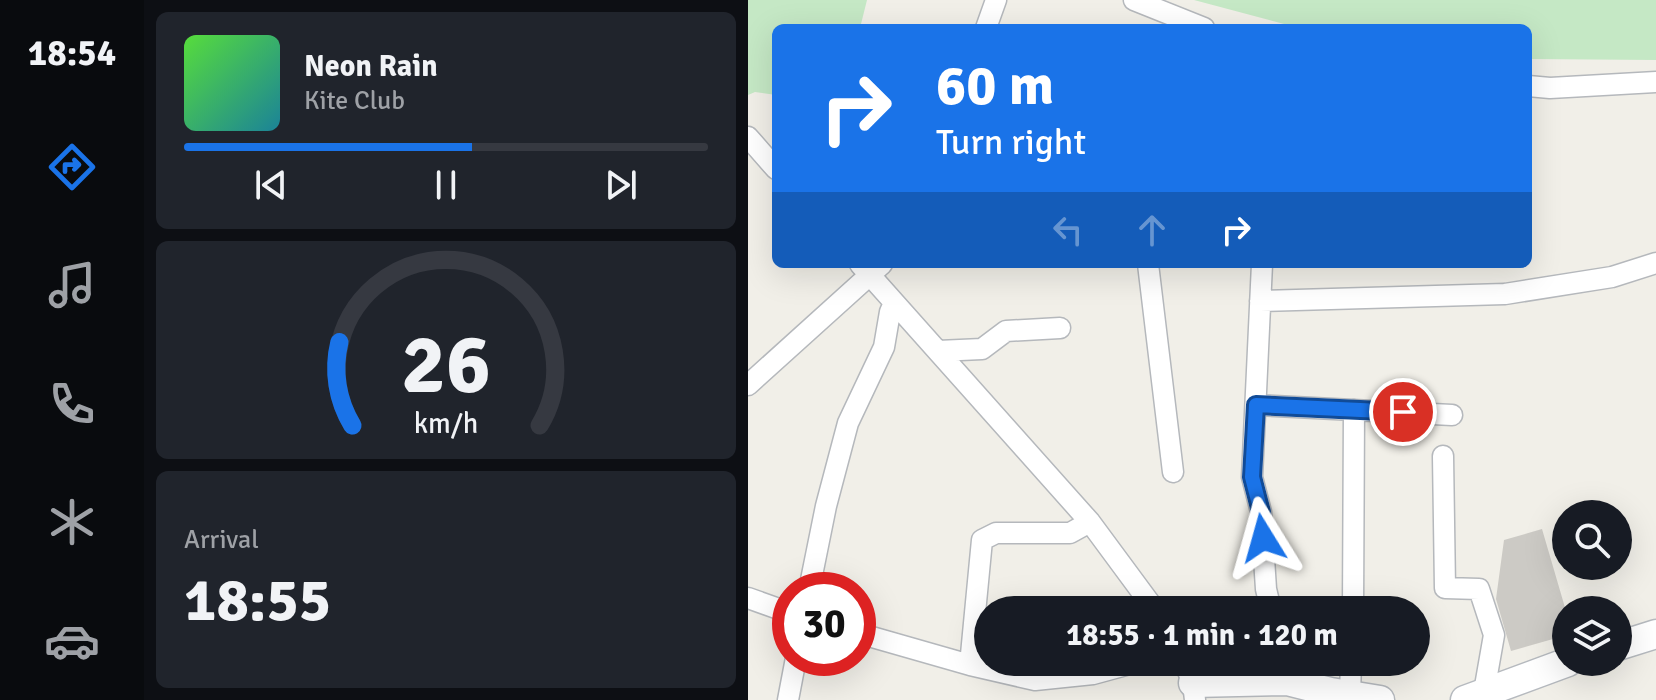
<!DOCTYPE html>
<html lang="en">
<head>
<meta charset="utf-8">
<style>
	body { margin:0; font-family:Signika,sans-serif; background:#20242c; color:#f1f3f6; height:100vh; display:flex; flex-direction:column; font-size:30px; white-space:nowrap }
	* { box-sizing:border-box; margin:0 }
	p { font-size:26px; color:#9ea1a6 }
	.icon { flex:none; width:44px; height:44px; fill:none; stroke:currentColor; stroke-width:2; stroke-linecap:round; stroke-linejoin:round }
	.map { position:relative; flex:1; overflow:hidden }
	.side { display:flex; flex-direction:column; gap:12px; padding:12px; background:#0d0f14; width:604px }
	.side>* { flex:none }
	.guide { position:absolute; left:24px; top:24px; width:760px; height:244px; border-radius:12px; box-shadow:0 8px 32px #0002; background:#1a73e8; color:#fff; overflow:hidden }
	.fabs { position:absolute; left:804px; top:500px; display:grid; gap:16px }
	.fabs a { display:grid; place-items:center; width:80px; height:80px; border-radius:50%; background:#171b24; box-shadow:0 8px 32px #0002; font-size:40px }
	.speed { position:absolute; left:24px; top:572px; display:flex; gap:16px; font-size:40px; font-weight:700; text-align:center }
	.speed>* { display:grid; place-content:center; width:104px; height:104px; border-radius:50%; background:#171b24; box-shadow:0 8px 32px #0002; line-height:1 }
	.speed .limit { border:12px solid #d22; background:#fff; color:#111 }
	.pin { position:absolute; display:grid; place-items:center; width:68px; height:68px; color:#fff; margin:-34px; border:4px solid #fff; border-radius:50%; box-shadow:0 2px 8px #0007 }
	.me { position:absolute; width:88px; margin:-44px; rotate:352deg; stroke-linejoin:round; filter:drop-shadow(0 0 6px #0008) }
	.turn { display:flex; align-items:center; gap:28px; height:168px; padding:0 32px; font-size:36px }
	.turn .icon { width:104px; height:104px; stroke-width:2.5 }
	.turn b { display:block; font-size:56px; line-height:68px }
	.lanes { display:flex; align-items:center; height:76px; padding:0 32px; background:#0003; justify-content:center; gap:40px; direction:ltr }
	.lanes .off { opacity:.35 }
	.big { font-size:60px; font-weight:800; line-height:1.1 }
	.side .card { flex:1; display:flex; flex-direction:column; justify-content:center; gap:12px; min-width:0; padding:0 28px; border-radius:12px; background:#20242c }
	.side .dial { align-items:center; gap:0 }
	.dial svg { height:208px; overflow:visible; fill:none; stroke:#363941; stroke-width:7; stroke-linecap:round; text-anchor:middle }
	.dial text { fill:#f1f3f6; stroke:none }
	.song { display:flex; align-items:center; gap:24px }
	.cover { width:96px; height:96px; border-radius:12px; background:linear-gradient(135deg,hsl(110 70% 55%),hsl(190 70% 35%)) }
	.played { height:8px; border-radius:4px; background:linear-gradient(90deg,#1a73e8 55%,#363941 55%) }
	.keys { display:flex; justify-content:space-around; direction:ltr }
	.trip { position:absolute; left:226px; top:596px; width:456px; height:80px; border-radius:40px; background:#171b24; box-shadow:0 8px 32px #0002; font-weight:800; line-height:80px; text-align:center }
	main { display:flex; flex:1; min-height:0 }
	.tab-bar { display:flex; flex-direction:column; width:144px; justify-content:space-around; align-items:center; background:#090b0e; color:#9ea1a6 }
	.tab-bar .icon { width:56px; height:56px }
	.tab-bar .current { color:#1a73e8 }
	.tab-bar b { font-size:36px; color:#f1f3f6 }
	.map>svg:first-child { display:block }
	.green { fill:#c5e8c5 }
	.building { fill:#cccac5 }
	.lines { fill:none; stroke-linecap:round; stroke-linejoin:round }
	.street-casing { stroke:#b5b8bc; stroke-width:23 }
	.secondary-casing { stroke:#b6babf; stroke-width:31 }
	.street { stroke:#fff; stroke-width:20 }
	.secondary { stroke:#fff; stroke-width:28 }
	.route-casing { stroke:#114b97; stroke-width:20 }
	.route { stroke:#1a73e8; stroke-width:14 }
</style>
</head>
<body>
<main>
<nav class="tab-bar">
<b>18:54</b>
<svg class="icon current" aria-label="directions" viewBox="0 0 24 24"><path d="M12 3l9 9-9 9-9-9zM9 14v-3h6M13 9l2 2-2 2"/></svg>
<svg class="icon" aria-label="music" viewBox="0 0 24 24"><path d="M9 18V5l10-2v13"/><circle cx="6" cy="18" r="3"/><circle cx="16" cy="16" r="3"/></svg>
<svg class="icon" aria-label="phone" viewBox="0 0 24 24"><path d="M5 4h4l2 5-3 2q2 4 5 5l2-3 5 2v4C11 20 4 13 5 4z"/></svg>
<svg class="icon" aria-label="climate" viewBox="0 0 24 24"><path d="M12 3v18M4 7l16 10M4 17L20 7"/></svg>
<svg class="icon" aria-label="car" viewBox="0 0 24 24"><path d="M5 17H2v-5l4-1 3-4h7l3 4 3 1v5h-3M9 17h6M6 11h13"/><circle cx="7" cy="17" r="2"/><circle cx="17" cy="17" r="2"/></svg>
</nav>
<section class="side">
<div class="card">
<div class="song"><i class="cover"></i><div><b>Neon Rain</b><p>Kite Club</p></div></div>
<div class="played"></div>
<div class="keys"><svg class="icon" aria-label="previous" viewBox="0 0 24 24"><path d="M18 5L8 12l10 7zM5 5v14"/></svg><svg class="icon" aria-label="pause" viewBox="0 0 24 24"><path d="M8 5v14M16 5v14"/></svg><svg class="icon" aria-label="next" viewBox="0 0 24 24"><path d="M6 5l10 7-10 7zM19 5v14"/></svg></div>
</div>
<div class="card dial"><svg viewBox="0 0 100 80">
<path d="M14 69A42 42 0 1 1 86 69"/>
<path d="M14 69A42 42 0 0 1 9 37" stroke="#1a73e8"/>
<text x="50" y="56" font-size="32" font-weight="700">26</text>
<text x="50" y="72" font-size="11">km/h</text>
</svg></div>
<div class="card"><p>Arrival</p><b class="big">18:55</b></div>
</section>
<div class="map">
<svg width="908" height="700" viewBox="0 0 908 700">
	<rect width="100%" height="100%" fill="#f1efe8"/>
	<path class="green" d="M 0,0 L 119,0 L 112,28 L 28,28 L 28,95 L 7,92 L 0,95 Z
		M 446,0 L 908,0 L 908,60 L 780,59 L 780,28 L 551,28 Z"/>
	<path class="building" d="M 794,529 L 818,611 L 818,645 L 807,648 L 805,639 L 763,651 L 748,599 L 756,540 Z"/>
	<g class="lines">
		<defs>
			<path id="street" d="M 386,0 L 456,28
				M 238,28 L 248,0
				M 780,86 L 802,88 L 908,82
				M 0,137 L 28,169
				M 112,264 L 342,522 L 407,610
				M 400,264 L 425,472
				M 514,264 L 504,477 L 513,512 L 518,589 L 523,610
				M 512,301 L 757,294 L 864,277 L 908,263
				M 190,351 L 234,349 L 258,331 L 312,328
				M 0,385 L 134,264
				M 508,405 L 704,415
				M 695,456 L 697,588 L 731,589 L 746,635 L 736,692
				M 61,590 L 78,506 L 100,423 L 136,347 L 142,312 L 146,303
				M 0,598 L 42,613
				M 605,610 L 606,410
				M 110,633 L 222,665 L 287,680 L 345,674 L 389,662
				M 436,662 L 445,683 L 447,700
				M 222,665 L 234,540 L 248,533 L 322,533 L 342,522
				M 602,695 L 603,662
				M 40,700 L 48,658"/>
			<path id="secondary" d="M 870,646 L 908,634
				M 445,683 L 539,681 L 583,692 L 632,700
				M 717,700 L 820,662"/>
		</defs>
		<use href="#street" class="street-casing"/>
		<use href="#secondary" class="secondary-casing"/>
		<use href="#street" class="street"/>
		<use href="#secondary" class="secondary"/>
	</g>
	<g class="lines">
		<defs>
			<path id="route" d="M 515,538 L 513,512 L 504,477 L 508,405 L 655,412"/>
		</defs>
		<use href="#route" class="route-casing"/>
		<use href="#route" class="route"/>
	</g>
</svg>
<div class="fabs">
<a><svg class="icon" aria-label="search" viewBox="0 0 24 24"><circle cx="10" cy="10" r="6"/><path d="M15 15l6 6"/></svg></a>
<a><svg class="icon" aria-label="layers" viewBox="0 0 24 24"><path d="M12 4l9 5-9 5-9-5zM3 14l9 5 9-5"/></svg></a>
</div>
<div class="speed"><div class="limit">30</div></div>
<div class="pin" style="left:655px;top:412px;background:#d93025"><svg class="icon" aria-label="arrive" viewBox="0 0 24 24"><path d="M6 21V4h12l-3 4 3 4H6"/></svg></div>
<svg class="me" style="left:515px;top:538px" viewBox="-20 -20 40 40"><path d="M0-17L14 15 0 8-14 15z" fill="#1a73e8" stroke="#fff" stroke-width="4"/></svg>
<div class="trip">18:55 · 1 min · 120 m</div>
<div class="guide">
<div class="turn"><svg class="icon" aria-label="right" viewBox="0 0 24 24"><path d="M7 20v-9h11M14 6l5 5-5 5"/></svg><div><b>60 m</b>Turn right</div></div>
<div class="lanes"><svg class="icon off" aria-label="left" viewBox="0 0 24 24"><path d="M17 20v-9H6M10 6l-5 5 5 5"/></svg><svg class="icon off" aria-label="ahead" viewBox="0 0 24 24"><path d="M12 20V5M6 11l6-6 6 6"/></svg><svg class="icon" aria-label="right" viewBox="0 0 24 24"><path d="M7 20v-9h11M14 6l5 5-5 5"/></svg></div>
</div>
</div>
</main>
</body>
</html>
